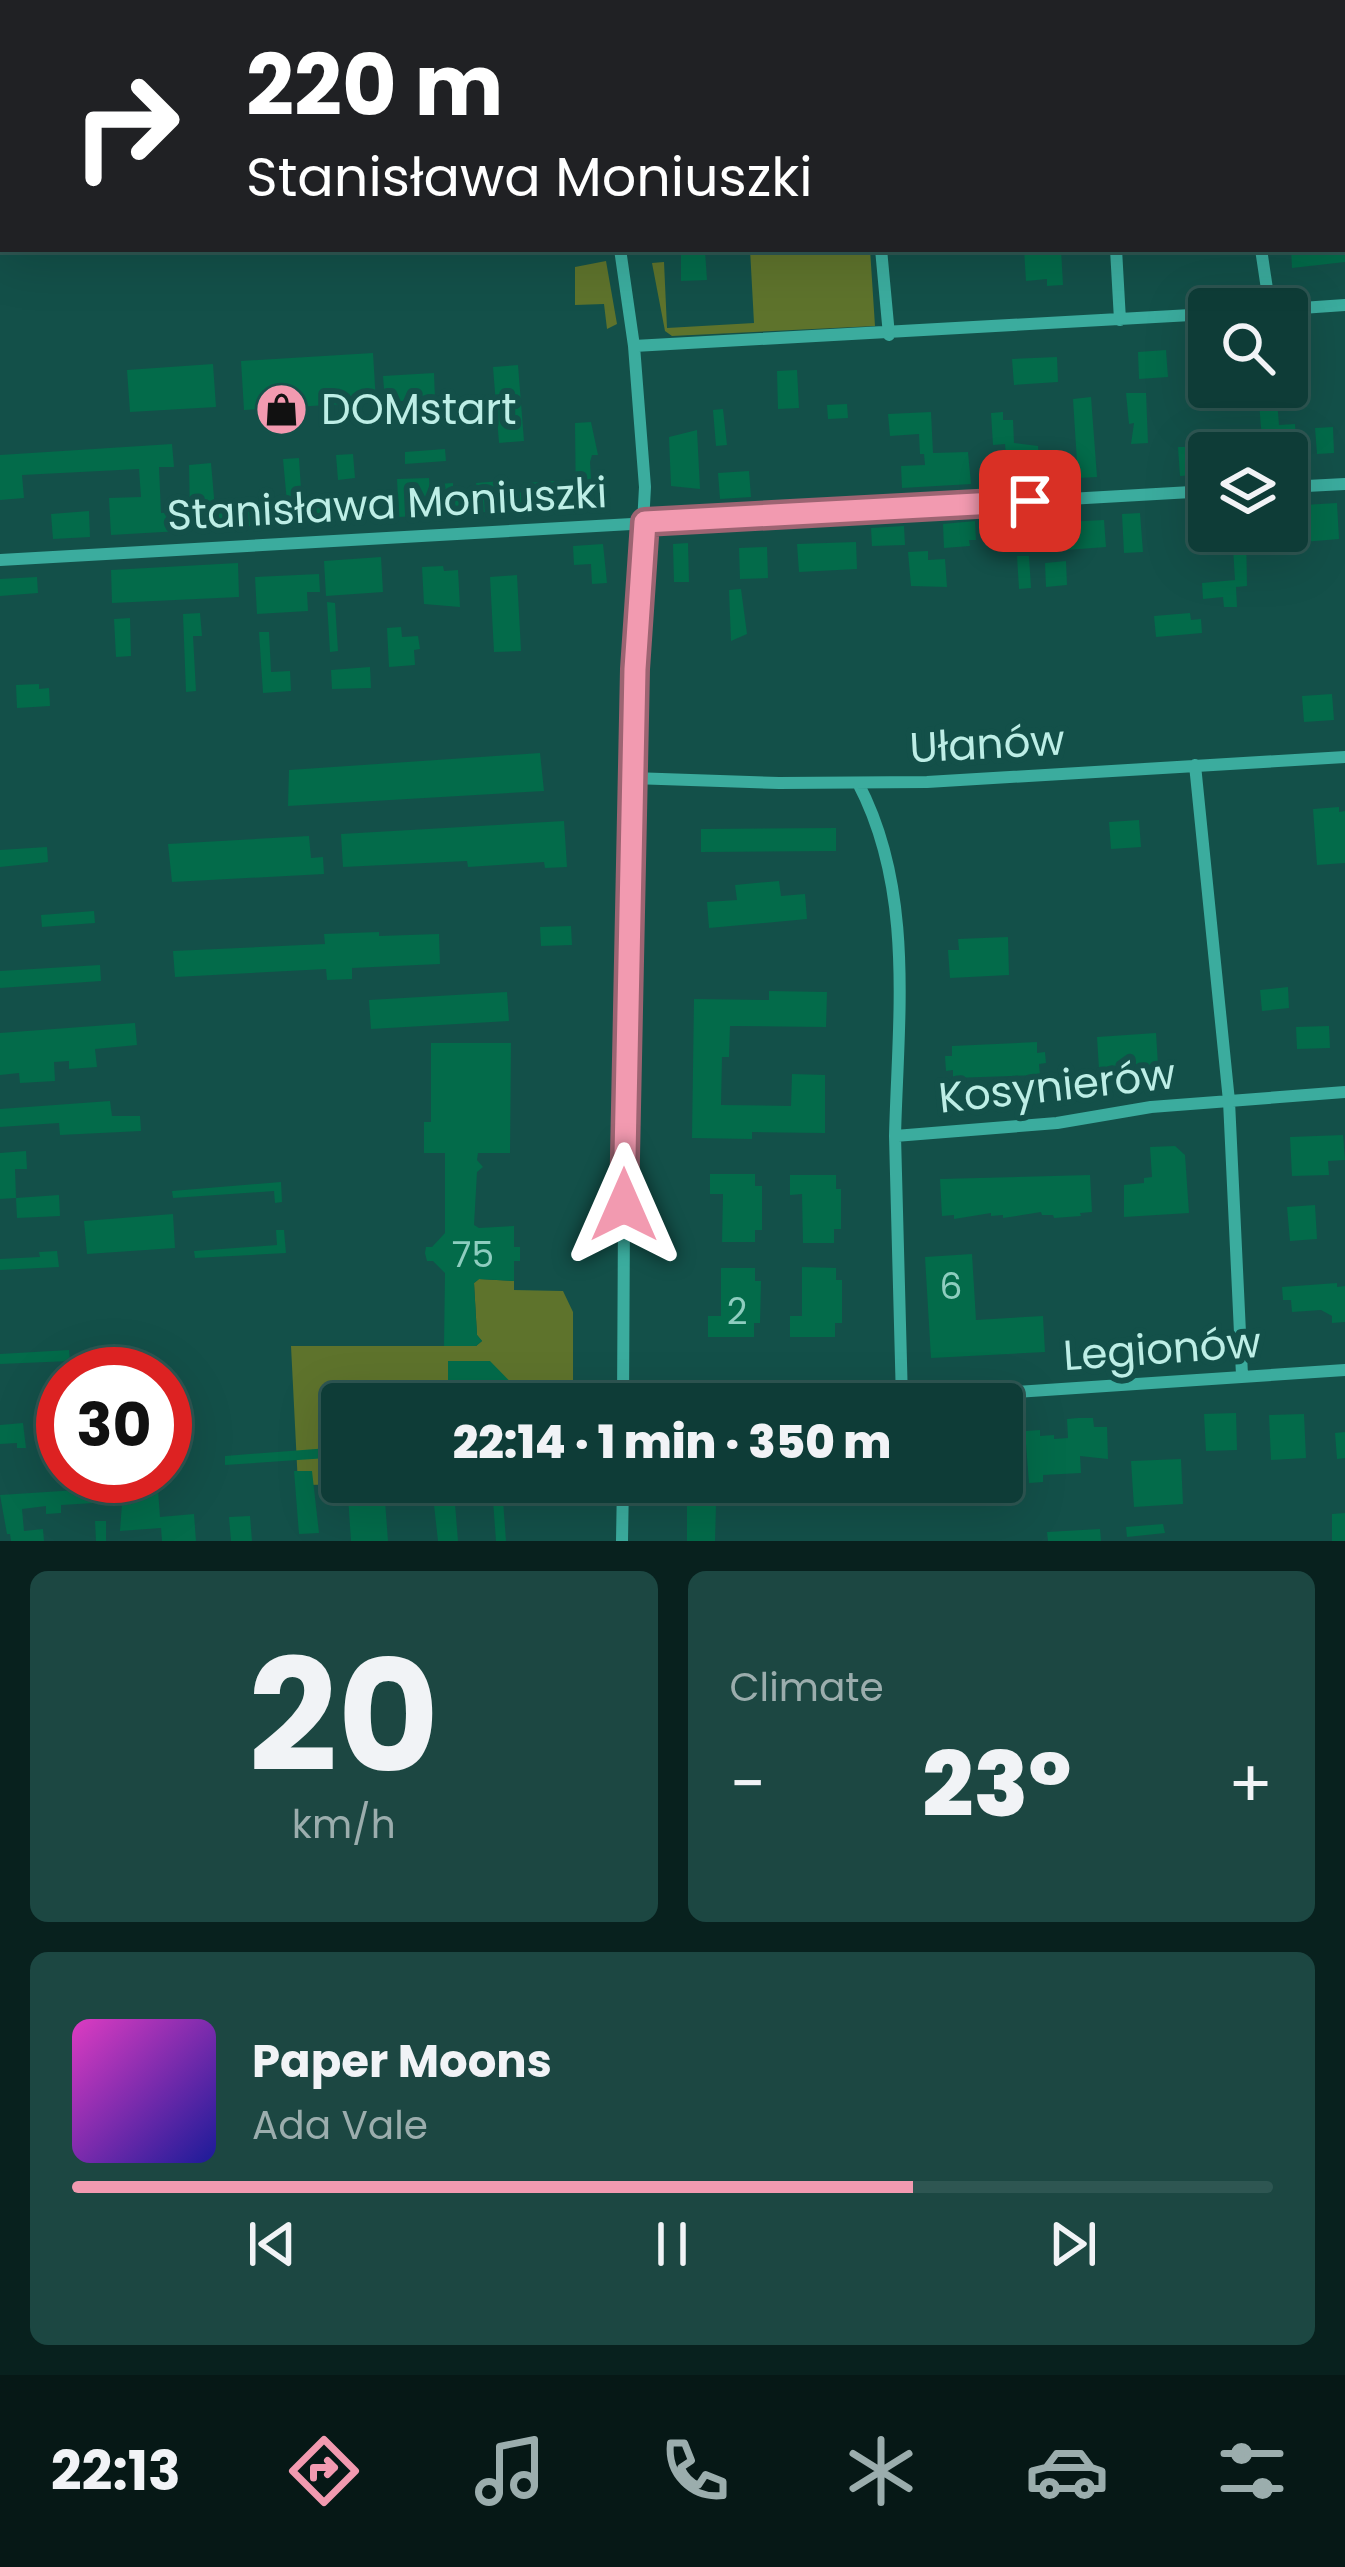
<!DOCTYPE html>
<html lang="en">
<head>
<meta charset="utf-8">
<style>
	body { margin:0; font-family:Poppins,sans-serif; background:#1c4742; color:#f1f3f6; height:100vh; display:flex; flex-direction:column; font-size:45px; white-space:nowrap }
	* { box-sizing:border-box; margin:0 }
	p { font-size:39px; color:#9badad }
	.icon { flex:none; width:66px; height:66px; fill:none; stroke:currentColor; stroke-width:2; stroke-linecap:round; stroke-linejoin:round }
	.map { position:relative; height:1541px; overflow:hidden }
	.details { display:flex; flex-direction:column; gap:30px; padding:30px; background:#08211e; flex:1 }
	.details>* { flex:none }
	.banner { position:absolute; left:0px; top:0px; width:1347px; height:252px; box-shadow:0 12px 48px #0002,0 0 0 3px #2e5652; background:#202124; color:#fff; overflow:hidden }
	.tools { position:absolute; left:1188px; top:288px; display:grid; gap:24px }
	.tools a { display:grid; place-items:center; width:120px; height:120px; border-radius:12px; background:#0e3c37; box-shadow:0 12px 48px #0002,0 0 0 3px #2e5652; font-size:60px }
	.speed { position:absolute; left:36px; top:1347px; display:flex; gap:24px; font-size:60px; font-weight:700; text-align:center }
	.speed>* { display:grid; place-content:center; width:156px; height:156px; border-radius:50%; background:#0e3c37; box-shadow:0 12px 48px #0002,0 0 0 3px #2e5652; line-height:1 }
	.speed .limit { border:18px solid #d22; background:#fff; color:#111 }
	.pin { position:absolute; display:grid; place-items:center; width:102px; height:102px; color:#fff; margin:-51px; border-radius:24px; box-shadow:0 6px 18px #0006 }
	.me { position:absolute; width:132px; margin:-66px; rotate:0deg; stroke-linejoin:round; filter:drop-shadow(0 0 9px #0008) }
	.turn { display:flex; align-items:center; gap:42px; height:252px; padding:0 48px; font-size:54px }
	.turn .icon { width:156px; height:156px; stroke-width:2.5 }
	.turn b { display:block; font-size:84px; line-height:102px }
	.big { font-size:90px; font-weight:800; line-height:1.1 }
	.details .tile { flex:1; display:flex; flex-direction:column; justify-content:center; gap:18px; min-width:0; padding:0 42px; border-radius:18px; background:#1c4742 }
	.details .dial { align-items:center; gap:0 }
	.dial b { font-size:156px; line-height:1 }
	.song { display:flex; align-items:center; gap:36px }
	.cover { width:144px; height:144px; border-radius:18px; background:linear-gradient(135deg,hsl(310 70% 55%),hsl(240 70% 35%)) }
	.played { height:12px; border-radius:6px; background:linear-gradient(90deg,#f29ab0 70%,#2e5652 70%) }
	.keys { display:flex; justify-content:space-around; direction:ltr }
	.heat { display:flex; justify-content:space-between; align-items:center; font-size:66px; direction:ltr }
	.details .tiles { flex:1; display:grid; gap:30px; grid-template-columns:1fr 1fr }
	.tile:last-child { grid-column:span 2 }
	.trip { position:absolute; left:321px; top:1383px; width:702px; height:120px; border-radius:12px; background:#0e3c37; box-shadow:0 12px 48px #0002,0 0 0 3px #2e5652; font-weight:800; line-height:120px; text-align:center }
	.menu { display:flex; height:192px; justify-content:space-around; align-items:center; background:#061816; color:#9badad }
	.menu .icon { width:84px; height:84px }
	.menu .active { color:#f29ab0 }
	.menu b { font-size:54px; color:#f1f3f6 }
	.map>svg:first-child { display:block }
	.green { fill:#5e732c }
	.building { fill:#036b4a }
	.lines { fill:none; stroke-linecap:round; stroke-linejoin:round }
	.minor { stroke:#3bac9e; stroke-width:12 }
	.route-casing { stroke:#9d6472; stroke-width:30 }
	.route { stroke:#f29ab0; stroke-width:21 }
	.labels { text-anchor:middle; dominant-baseline:central; stroke-width:12; stroke-linejoin:round; paint-order:stroke }
	.number-label { font-size:36px; fill:#8ecdbf }
	.poi-label { font-size:42px; fill:#bdeee6; stroke:#135049; text-anchor:start }
	.street-label { font-size:42px; fill:#bdeee6; stroke:#135049 }
</style>
</head>
<body>
<div class="map">
<svg width="1345" height="1541" viewBox="0 0 1345 1541">
	<rect width="100%" height="100%" fill="#135049"/>
	<path class="green" d="M 750,249 L 870,249 L 875,326 L 672,336 L 665,331 L 652,263 L 664,262 L 667,328 L 754,323 Z
		M 606,261 L 617,324 L 607,329 L 604,304 L 575,305 L 575,267 Z
		M 479,1279 L 514,1281 L 514,1290 L 563,1291 L 573,1312 L 573,1404 L 342,1404 L 342,1482 L 570,1482 L 298,1485 L 291,1346 L 476,1346 L 482,1341 L 477,1335 L 474,1283 Z"/>
	<path class="building" d="M 681,249 L 705,251 L 707,280 L 681,281 Z
		M 1024,249 L 1061,249 L 1063,285 L 1047,286 L 1047,279 L 1026,281 Z
		M 1291,249 L 1345,249 L 1345,262 L 1292,268 Z
		M 1209,348 L 1209,375 L 1198,376 L 1194,355 L 1196,349 Z
		M 1166,350 L 1168,377 L 1139,379 L 1138,352 Z
		M 373,353 L 376,402 L 244,410 L 241,361 Z
		M 1057,357 L 1058,382 L 1014,385 L 1012,359 Z
		M 213,364 L 216,407 L 130,412 L 127,370 Z
		M 518,365 L 524,441 L 499,443 L 493,367 Z
		M 797,370 L 799,408 L 778,409 L 777,371 Z
		M 434,373 L 435,399 L 385,402 L 383,376 Z
		M 1126,393 L 1146,393 L 1148,443 L 1131,444 L 1134,423 L 1129,424 Z
		M 1091,397 L 1097,477 L 1078,478 L 1073,399 Z
		M 1277,400 L 1279,425 L 1295,424 L 1297,458 L 1287,458 L 1287,453 L 1263,453 L 1259,402 Z
		M 847,404 L 848,418 L 828,419 L 827,405 Z
		M 723,409 L 727,445 L 716,446 L 713,410 Z
		M 931,412 L 933,453 L 968,452 L 971,484 L 902,488 L 901,466 L 925,465 L 924,454 L 920,454 L 919,434 L 890,436 L 888,414 Z
		M 1003,412 L 1003,420 L 1013,420 L 1014,443 L 1038,446 L 1040,480 L 1008,482 L 1005,444 L 993,445 L 991,413 Z
		M 591,422 L 598,455 L 592,455 L 590,462 L 591,479 L 600,478 L 602,506 L 576,508 L 575,423 Z
		M 1333,427 L 1334,453 L 1317,454 L 1315,428 Z
		M 697,430 L 700,489 L 671,486 L 669,437 Z
		M 1242,433 L 1243,453 L 1209,453 L 1209,474 L 1180,476 L 1178,447 L 1220,447 L 1219,435 Z
		M 172,444 L 174,467 L 159,467 L 161,513 L 179,512 L 180,531 L 111,535 L 109,498 L 141,497 L 139,469 L 22,475 L 24,498 L 0,500 L 0,455 Z
		M 445,449 L 446,461 L 405,464 L 405,452 Z
		M 353,454 L 355,478 L 338,480 L 336,455 Z
		M 299,458 L 302,505 L 345,503 L 346,521 L 289,524 L 283,459 Z
		M 211,463 L 215,509 L 249,506 L 250,526 L 198,528 L 198,514 L 190,515 L 189,465 Z
		M 749,471 L 751,497 L 720,499 L 718,473 Z
		M 429,478 L 430,496 L 438,496 L 438,484 L 453,483 L 453,495 L 477,493 L 476,483 L 501,481 L 502,511 L 399,517 L 397,479 Z
		M 556,481 L 557,490 L 564,490 L 565,508 L 505,511 L 504,493 L 524,492 L 523,483 Z
		M 1337,503 L 1339,539 L 1279,544 L 1278,531 L 1287,531 L 1287,506 Z
		M 89,511 L 90,537 L 53,539 L 51,514 Z
		M 1140,513 L 1143,552 L 1124,553 L 1122,514 Z
		M 1045,517 L 1047,545 L 1016,547 L 1015,520 Z
		M 1104,520 L 1106,547 L 1066,550 L 1065,522 Z
		M 975,521 L 976,540 L 969,540 L 970,546 L 944,548 L 943,524 Z
		M 904,526 L 905,545 L 872,546 L 871,528 Z
		M 1232,531 L 1246,531 L 1247,586 L 1236,587 L 1237,607 L 1224,607 L 1223,597 L 1203,599 L 1202,583 L 1235,580 Z
		M 856,542 L 857,569 L 799,572 L 797,544 Z
		M 688,543 L 689,582 L 674,582 L 673,544 Z
		M 603,544 L 607,583 L 592,584 L 591,564 L 574,565 L 573,546 Z
		M 767,547 L 768,578 L 740,579 L 739,548 Z
		M 928,551 L 928,560 L 945,559 L 947,587 L 911,586 L 908,552 Z
		M 1017,556 L 1029,556 L 1031,588 L 1019,589 Z
		M 381,557 L 383,592 L 326,596 L 324,561 Z
		M 1066,561 L 1067,585 L 1046,587 L 1045,563 Z
		M 238,563 L 239,597 L 112,603 L 111,570 Z
		M 443,566 L 444,571 L 458,570 L 460,607 L 424,604 L 422,567 Z
		M 319,574 L 320,592 L 307,592 L 308,611 L 257,614 L 255,577 Z
		M 517,575 L 521,651 L 494,652 L 490,577 Z
		M 37,577 L 38,593 L 0,596 L 0,579 Z
		M 741,589 L 747,634 L 731,641 L 729,590 Z
		M 327,602 L 335,603 L 338,651 L 330,652 Z
		M 200,613 L 202,636 L 193,636 L 196,691 L 186,692 L 183,614 Z
		M 1190,613 L 1191,620 L 1201,619 L 1202,633 L 1156,637 L 1154,616 Z
		M 130,618 L 131,656 L 116,657 L 114,619 Z
		M 401,627 L 402,637 L 418,636 L 420,649 L 414,650 L 415,665 L 389,667 L 387,628 Z
		M 259,632 L 269,632 L 271,672 L 290,671 L 291,691 L 263,693 Z
		M 370,667 L 371,688 L 332,689 L 331,670 Z
		M 39,684 L 39,689 L 49,688 L 50,706 L 17,708 L 16,685 Z
		M 1332,694 L 1334,720 L 1304,722 L 1302,696 Z
		M 540,753 L 544,791 L 288,806 L 289,770 Z
		M 1339,807 L 1339,812 L 1345,811 L 1345,863 L 1317,865 L 1313,809 Z
		M 1139,820 L 1141,847 L 1111,849 L 1109,822 Z
		M 564,821 L 567,867 L 545,868 L 544,862 L 468,867 L 467,861 L 343,867 L 341,834 Z
		M 836,828 L 836,851 L 701,852 L 701,829 Z
		M 309,836 L 311,858 L 323,857 L 324,874 L 172,882 L 168,844 Z
		M 47,847 L 48,862 L 0,867 L 0,850 Z
		M 779,881 L 781,896 L 805,894 L 807,919 L 709,928 L 707,902 L 737,900 L 735,885 Z
		M 94,911 L 95,923 L 42,927 L 41,915 Z
		M 571,926 L 572,945 L 541,946 L 540,927 Z
		M 379,932 L 379,936 L 439,934 L 440,964 L 352,968 L 352,979 L 327,980 L 326,969 L 175,977 L 173,951 L 325,944 L 324,934 Z
		M 1008,937 L 1009,975 L 950,978 L 948,950 L 959,950 L 958,939 Z
		M 100,965 L 101,981 L 0,988 L 0,971 Z
		M 1288,987 L 1289,1008 L 1262,1011 L 1260,990 Z
		M 769,991 L 827,992 L 826,1027 L 730,1026 L 729,1057 L 722,1057 L 721,1105 L 791,1106 L 792,1074 L 825,1075 L 825,1133 L 752,1132 L 752,1139 L 692,1138 L 694,999 L 769,1000 Z
		M 507,992 L 509,1021 L 371,1029 L 369,1000 Z
		M 135,1023 L 137,1045 L 95,1049 L 97,1067 L 69,1069 L 69,1061 L 54,1062 L 55,1081 L 20,1083 L 19,1073 L 0,1075 L 0,1033 Z
		M 1329,1026 L 1330,1048 L 1297,1049 L 1296,1027 Z
		M 1156,1033 L 1158,1065 L 1140,1066 L 1141,1076 L 1118,1077 L 1117,1068 L 1099,1069 L 1097,1037 Z
		M 1037,1042 L 1037,1053 L 1045,1052 L 1046,1063 L 1039,1064 L 1040,1075 L 953,1078 L 953,1070 L 946,1071 L 945,1056 L 952,1056 L 952,1046 Z
		M 431,1043 L 511,1043 L 510,1153 L 478,1153 L 477,1160 L 483,1167 L 477,1172 L 474,1225 L 479,1228 L 514,1226 L 514,1247 L 520,1247 L 520,1261 L 514,1261 L 514,1281 L 479,1279 L 474,1283 L 477,1335 L 482,1341 L 476,1346 L 444,1346 L 445,1273 L 433,1261 L 427,1261 L 425,1253 L 426,1247 L 432,1247 L 445,1233 L 445,1153 L 424,1153 L 424,1122 L 431,1122 Z
		M 110,1101 L 112,1116 L 140,1116 L 141,1131 L 60,1135 L 59,1123 L 0,1127 L 0,1109 Z
		M 1343,1135 L 1345,1160 L 1328,1161 L 1329,1175 L 1292,1176 L 1290,1137 Z
		M 1175,1146 L 1185,1155 L 1189,1213 L 1124,1217 L 1124,1185 L 1144,1183 L 1144,1178 L 1152,1177 L 1150,1147 Z
		M 26,1151 L 27,1169 L 15,1169 L 16,1198 L 0,1199 L 0,1153 Z
		M 710,1174 L 755,1174 L 755,1186 L 762,1186 L 762,1230 L 755,1230 L 755,1242 L 722,1242 L 723,1194 L 710,1194 Z
		M 790,1175 L 836,1175 L 836,1189 L 841,1189 L 841,1229 L 834,1229 L 834,1243 L 803,1243 L 802,1194 L 790,1195 Z
		M 1090,1175 L 1092,1212 L 1080,1213 L 1081,1216 L 1054,1218 L 1053,1215 L 1042,1215 L 1041,1212 L 1003,1218 L 1003,1215 L 991,1216 L 991,1213 L 954,1219 L 954,1215 L 942,1216 L 940,1179 Z
		M 281,1182 L 282,1202 L 275,1203 L 274,1191 L 173,1198 L 172,1191 Z
		M 59,1195 L 60,1216 L 17,1218 L 16,1198 Z
		M 1315,1205 L 1317,1239 L 1290,1241 L 1287,1207 Z
		M 173,1214 L 175,1248 L 87,1254 L 84,1221 Z
		M 276,1230 L 284,1230 L 286,1253 L 195,1258 L 194,1251 L 277,1245 Z
		M 57,1251 L 59,1267 L 0,1270 L 0,1259 L 40,1257 L 39,1252 Z
		M 972,1254 L 976,1320 L 1043,1316 L 1045,1352 L 931,1358 L 925,1257 Z
		M 802,1267 L 836,1268 L 836,1280 L 842,1280 L 842,1323 L 835,1323 L 835,1337 L 790,1337 L 790,1316 L 802,1316 Z
		M 721,1268 L 755,1268 L 755,1281 L 761,1281 L 760,1323 L 754,1323 L 754,1337 L 708,1337 L 708,1316 L 721,1316 Z
		M 1337,1283 L 1337,1287 L 1345,1286 L 1345,1322 L 1332,1323 L 1332,1316 L 1321,1310 L 1292,1312 L 1291,1300 L 1283,1300 L 1282,1287 Z
		M 69,1350 L 70,1361 L 0,1364 L 0,1354 Z
		M 448,1361 L 490,1361 L 532,1404 L 448,1404 Z
		M 63,1402 L 63,1422 L 38,1423 L 36,1403 Z
		M 1236,1413 L 1237,1450 L 1206,1451 L 1204,1414 Z
		M 1304,1414 L 1306,1458 L 1271,1460 L 1269,1415 Z
		M 1078,1418 L 1093,1418 L 1094,1427 L 1107,1427 L 1108,1459 L 1080,1456 L 1081,1473 L 1043,1475 L 1043,1482 L 1029,1483 L 1025,1431 L 1040,1430 L 1040,1436 L 1054,1435 L 1054,1439 L 1068,1438 L 1067,1419 Z
		M 23,1423 L 26,1448 L 17,1448 L 17,1443 L 0,1444 L 0,1425 Z
		M 1345,1432 L 1345,1458 L 1337,1459 L 1335,1433 Z
		M 342,1447 L 342,1457 L 225,1465 L 225,1456 Z
		M 1181,1459 L 1183,1504 L 1134,1507 L 1131,1461 Z
		M 294,1471 L 312,1471 L 319,1533 L 299,1534 Z
		M 124,1476 L 157,1476 L 160,1517 L 194,1514 L 196,1541 L 162,1541 L 161,1528 L 120,1531 Z
		M 682,1482 L 696,1482 L 698,1498 L 669,1499 L 669,1488 L 682,1487 Z
		M 502,1486 L 506,1541 L 496,1541 L 492,1487 Z
		M 384,1487 L 388,1541 L 351,1541 L 348,1496 L 356,1496 L 355,1490 Z
		M 93,1489 L 94,1503 L 61,1505 L 61,1513 L 46,1514 L 46,1506 L 22,1509 L 24,1531 L 43,1529 L 44,1541 L 11,1541 L 10,1534 L 7,1534 L 0,1495 Z
		M 455,1504 L 458,1541 L 438,1541 L 434,1505 Z
		M 687,1505 L 716,1505 L 715,1541 L 687,1541 Z
		M 1345,1513 L 1345,1541 L 1332,1541 L 1332,1514 Z
		M 250,1516 L 252,1541 L 231,1541 L 229,1517 Z
		M 95,1521 L 106,1521 L 106,1541 L 96,1541 Z
		M 1163,1524 L 1165,1533 L 1127,1537 L 1126,1527 Z
		M 1100,1529 L 1101,1541 L 1048,1541 L 1047,1532 Z"/>
	<g class="lines">
		<path class="minor" d="M 293,0 L 294,3
			M 596,0 L 597,3
			M 861,0 L 861,3
			M 1077,0 L 1077,3
			M 1245,3 L 1245,0
			M 1344,13 L 1345,13
			M 620,249 L 634,346 L 645,487 L 635,669 L 625,1028 L 623,1404
			M 881,249 L 889,335
			M 1116,249 L 1120,320
			M 1261,249 L 1270,309
			M 1287,309 L 1345,305
			M 634,346 L 1209,314
			M 1287,487 L 1345,484
			M 0,560 L 1209,491
			M 1195,765 L 1229,1101 L 1242,1375
			M 632,778 L 779,783 L 927,782 L 1345,757
			M 858,783 C 915,891 898,1018 895,1136
			M 902,1400 L 895,1136 L 1057,1123 L 1151,1107 L 1345,1092
			M 839,1404 L 1345,1370
			M 622,1541 L 623,1482"/>
	</g>
	<g class="lines">
		<defs>
			<path id="route" d="M 624,1205 L 635,669 L 645,522 L 1030,501"/>
		</defs>
		<use href="#route" class="route-casing"/>
		<use href="#route" class="route"/>
	</g>
	<defs>
		<symbol id="shop-disc" viewBox="-11 -11 22 22"><circle r="9.5" fill="#f29ab0" stroke="#135049"/><path d="M-5-2.5h2.3a2.7 3.5 0 0 1 5.4 0H5L5.5 6h-11ZM-1.5-2.5h3a1.5 2.3 0 0 0-3 0Z" fill="#111"/></symbol>
	</defs>
	<g fill-rule="evenodd">
		<use href="#shop-disc" x="252" y="380" width="59" height="59"/>
	</g>
	<g class="labels">
		<g class="number-label">
			<text x="473" y="1254">75</text>
			<text x="951" y="1286">6</text>
			<text x="737" y="1311">2</text>
		</g>
		<g class="poi-label">
			<text x="321" y="409">DOMstart</text>
		</g>
		<g class="street-label">
			<text transform="translate(387 504) rotate(-3)">Stanisława Moniuszki</text>
			<text transform="translate(987 744) rotate(-3)">Ułanów</text>
			<text transform="translate(1057 1086) rotate(-6)">Kosynierów</text>
			<text transform="translate(1162 1349) rotate(-4)">Legionów</text>
		</g>
	</g>
</svg>
<div class="tools">
<a><svg class="icon" aria-label="search" viewBox="0 0 24 24"><circle cx="10" cy="10" r="6"/><path d="M15 15l6 6"/></svg></a>
<a><svg class="icon" aria-label="layers" viewBox="0 0 24 24"><path d="M12 4l9 5-9 5-9-5zM3 14l9 5 9-5"/></svg></a>
</div>
<div class="speed"><div class="limit">30</div></div>
<div class="pin" style="left:1030px;top:501px;background:#d93025"><svg class="icon" aria-label="arrive" viewBox="0 0 24 24"><path d="M6 21V4h12l-3 4 3 4H6"/></svg></div>
<svg class="me" style="left:624px;top:1205px" viewBox="-20 -20 40 40"><path d="M0-17L14 15 0 8-14 15z" fill="#f29ab0" stroke="#fff" stroke-width="4"/></svg>
<div class="trip">22:14 · 1 min · 350 m</div>
<div class="banner">
<div class="turn"><svg class="icon" aria-label="right" viewBox="0 0 24 24"><path d="M7 20v-9h11M14 6l5 5-5 5"/></svg><div><b>220 m</b>Stanisława Moniuszki</div></div>
</div>
</div>
<section class="details">
<div class="tiles">
<div class="tile dial"><b>20</b><p>km/h</p></div>
<div class="tile"><p>Climate</p>
<div class="heat"><a>−</a><b class="big">23°</b><a>+</a></div>
</div>
<div class="tile">
<div class="song"><i class="cover"></i><div><b>Paper Moons</b><p>Ada Vale</p></div></div>
<div class="played"></div>
<div class="keys"><svg class="icon" aria-label="previous" viewBox="0 0 24 24"><path d="M18 5L8 12l10 7zM5 5v14"/></svg><svg class="icon" aria-label="pause" viewBox="0 0 24 24"><path d="M8 5v14M16 5v14"/></svg><svg class="icon" aria-label="next" viewBox="0 0 24 24"><path d="M6 5l10 7-10 7zM19 5v14"/></svg></div>
</div>
</div>
</section>
<nav class="menu">
<b>22:13</b>
<svg class="icon active" aria-label="directions" viewBox="0 0 24 24"><path d="M12 3l9 9-9 9-9-9zM9 14v-3h6M13 9l2 2-2 2"/></svg>
<svg class="icon" aria-label="music" viewBox="0 0 24 24"><path d="M9 18V5l10-2v13"/><circle cx="6" cy="18" r="3"/><circle cx="16" cy="16" r="3"/></svg>
<svg class="icon" aria-label="phone" viewBox="0 0 24 24"><path d="M5 4h4l2 5-3 2q2 4 5 5l2-3 5 2v4C11 20 4 13 5 4z"/></svg>
<svg class="icon" aria-label="climate" viewBox="0 0 24 24"><path d="M12 3v18M4 7l16 10M4 17L20 7"/></svg>
<svg class="icon" aria-label="car" viewBox="0 0 24 24"><path d="M5 17H2v-5l4-1 3-4h7l3 4 3 1v5h-3M9 17h6M6 11h13"/><circle cx="7" cy="17" r="2"/><circle cx="17" cy="17" r="2"/></svg>
<svg class="icon" aria-label="filters" viewBox="0 0 24 24"><path d="M4 7h16M4 17h16"/><circle cx="9" cy="7" r="2"/><circle cx="15" cy="17" r="2"/></svg>
</nav>
</body>
</html>
